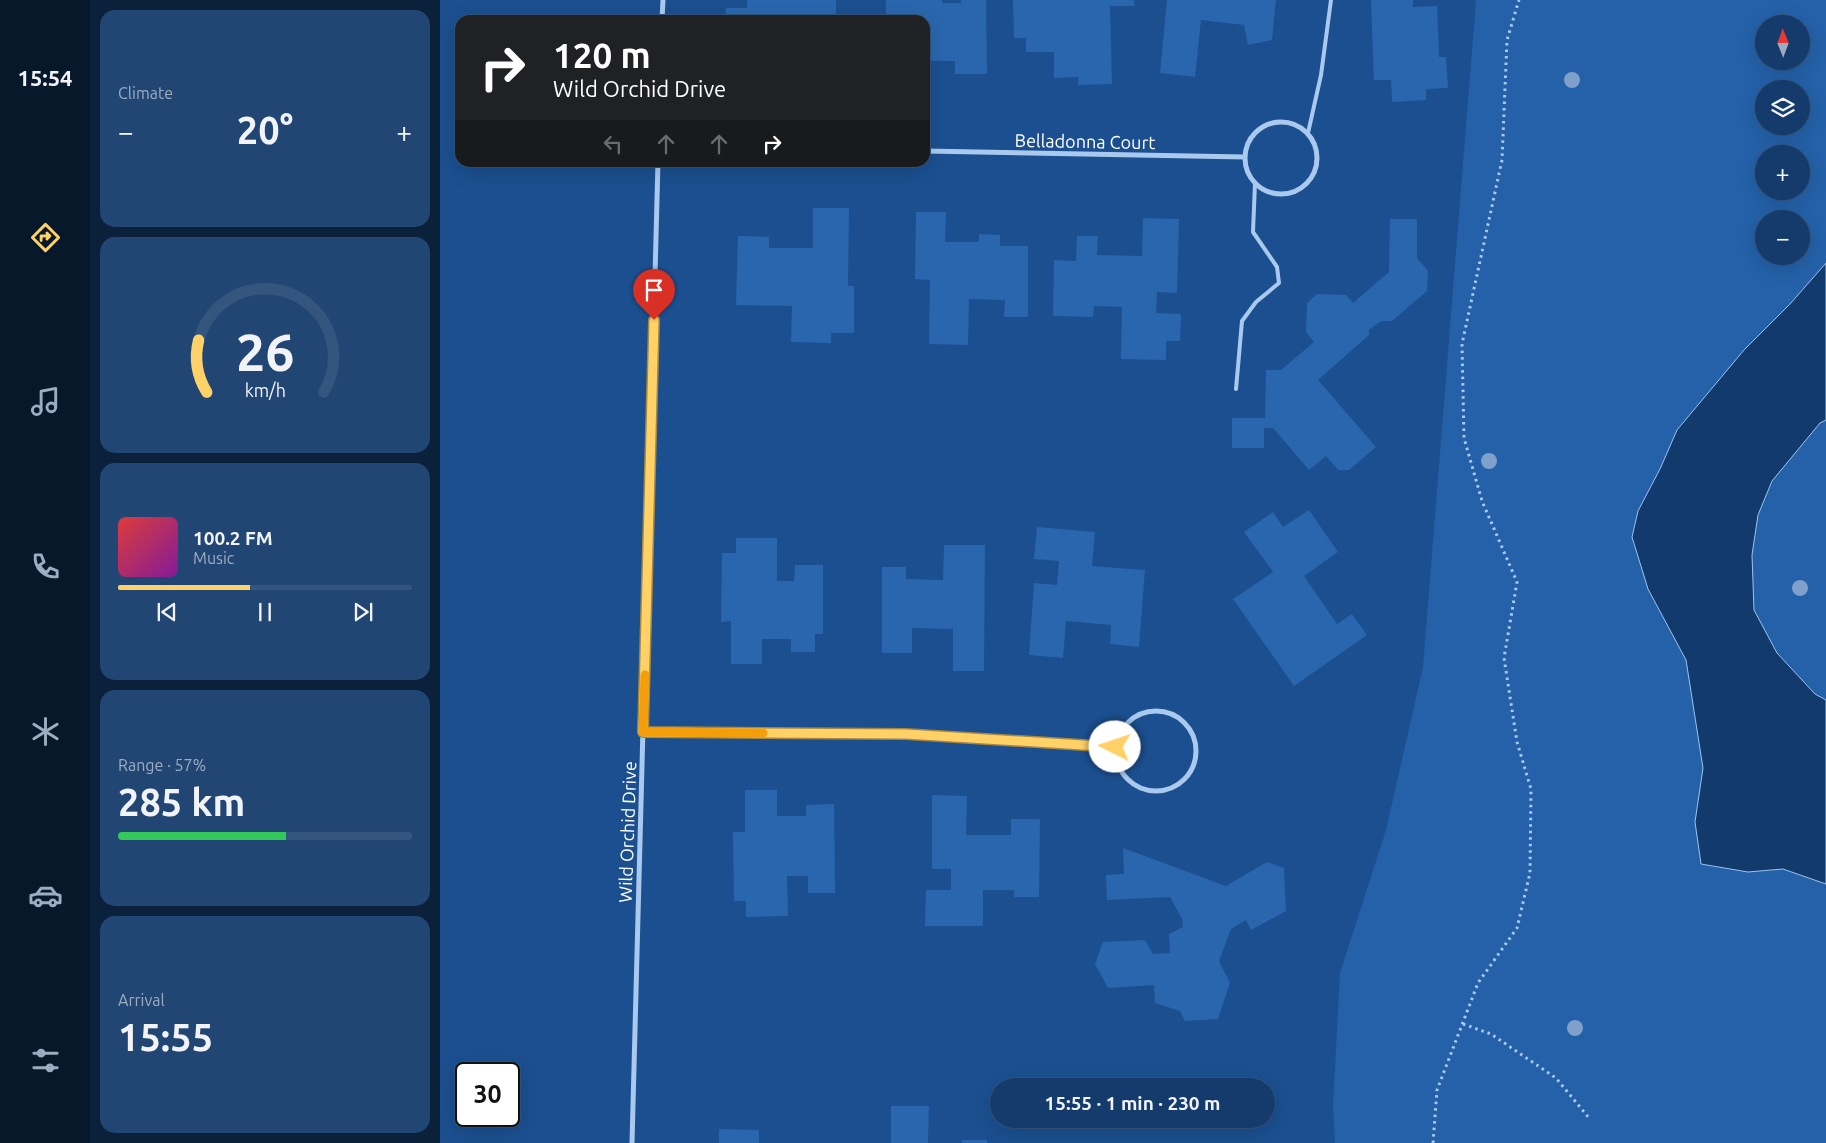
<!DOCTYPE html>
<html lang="en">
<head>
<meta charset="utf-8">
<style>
	body { margin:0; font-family:Ubuntu,sans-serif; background:#214673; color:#f1f3f6; height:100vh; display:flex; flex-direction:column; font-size:19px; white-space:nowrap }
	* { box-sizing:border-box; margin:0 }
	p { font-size:16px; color:#9dadc1 }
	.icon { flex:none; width:28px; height:28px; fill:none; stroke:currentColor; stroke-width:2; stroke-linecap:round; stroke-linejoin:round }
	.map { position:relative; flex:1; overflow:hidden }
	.side { display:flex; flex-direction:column; gap:10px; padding:10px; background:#0b203b; width:350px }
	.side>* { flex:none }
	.hud { position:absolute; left:15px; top:15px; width:475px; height:152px; border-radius:15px; box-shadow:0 5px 20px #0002,0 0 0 1px #33557e; background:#202124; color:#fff; overflow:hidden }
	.needle { width:32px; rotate:359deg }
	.buttons { position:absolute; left:1315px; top:15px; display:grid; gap:10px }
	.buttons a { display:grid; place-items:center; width:55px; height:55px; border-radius:50%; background:#143b6b; box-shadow:0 5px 20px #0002,0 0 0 1px #33557e; font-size:25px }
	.speed { position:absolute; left:15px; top:1062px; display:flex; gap:10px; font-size:25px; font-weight:700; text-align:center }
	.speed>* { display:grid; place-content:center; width:65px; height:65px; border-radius:50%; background:#143b6b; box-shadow:0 5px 20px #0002,0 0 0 1px #33557e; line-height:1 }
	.speed .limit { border:2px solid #111; border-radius:8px; background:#fff; color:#111 }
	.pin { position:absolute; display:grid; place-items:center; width:42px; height:42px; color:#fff; margin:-51px -21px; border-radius:50% 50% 50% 0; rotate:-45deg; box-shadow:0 0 5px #0007 }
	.pin .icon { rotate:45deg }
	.me { position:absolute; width:55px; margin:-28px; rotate:274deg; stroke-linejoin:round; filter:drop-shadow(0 0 4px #0008) }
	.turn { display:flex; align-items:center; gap:18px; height:105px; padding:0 15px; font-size:22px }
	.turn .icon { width:65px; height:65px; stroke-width:2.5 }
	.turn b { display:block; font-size:35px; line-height:42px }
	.lanes { display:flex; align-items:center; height:48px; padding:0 15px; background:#0003; justify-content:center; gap:25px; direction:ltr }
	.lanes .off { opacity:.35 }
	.big { font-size:38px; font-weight:700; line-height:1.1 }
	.side .card { flex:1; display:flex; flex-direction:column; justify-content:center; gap:8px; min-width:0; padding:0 18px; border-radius:15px; background:#214673 }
	.side .dial { align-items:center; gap:0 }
	.dial svg { height:130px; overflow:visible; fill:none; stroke:#33557e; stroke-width:7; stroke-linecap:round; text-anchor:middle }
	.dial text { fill:#f1f3f6; stroke:none }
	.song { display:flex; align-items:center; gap:15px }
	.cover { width:60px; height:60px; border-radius:8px; background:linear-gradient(135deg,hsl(0 70% 55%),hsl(290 70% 35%)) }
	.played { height:5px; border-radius:2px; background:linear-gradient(90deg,#ffd166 45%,#33557e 45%) }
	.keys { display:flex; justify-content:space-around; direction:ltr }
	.heat { display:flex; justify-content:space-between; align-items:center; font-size:28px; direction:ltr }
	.charge { height:8px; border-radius:4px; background:linear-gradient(90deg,#34c759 57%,#33557e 0) }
	.trip { position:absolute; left:550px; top:1078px; width:285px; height:50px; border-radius:25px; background:#143b6b; box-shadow:0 5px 20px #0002,0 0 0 1px #33557e; font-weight:700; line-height:50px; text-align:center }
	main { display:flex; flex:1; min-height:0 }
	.tabs { display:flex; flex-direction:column; width:90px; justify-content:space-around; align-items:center; background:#08182b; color:#9dadc1 }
	.tabs .icon { width:35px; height:35px }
	.tabs .active { color:#ffd166 }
	.tabs b { font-size:22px; color:#f1f3f6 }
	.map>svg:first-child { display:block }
	.green { fill:#2461a8; fill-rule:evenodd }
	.water { fill:#123a6d; stroke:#9cc4f0 }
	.building { fill:#2a66ad }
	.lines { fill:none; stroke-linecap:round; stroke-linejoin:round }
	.path { stroke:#a9c9ee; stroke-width:3; stroke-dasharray:2.5 4; stroke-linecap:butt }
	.lane { stroke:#a9c9ee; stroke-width:4 }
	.street { stroke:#a9c9ee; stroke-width:5 }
	.tree { fill:#7ea0ca }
	.route-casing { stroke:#a68842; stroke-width:12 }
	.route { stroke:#ffd166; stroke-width:9 }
	.slow { stroke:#f59e0b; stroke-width:9 }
	.labels { text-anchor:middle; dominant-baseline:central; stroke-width:5; stroke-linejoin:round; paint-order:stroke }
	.street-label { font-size:18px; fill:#fff; stroke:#1b4f8f }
</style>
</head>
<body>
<main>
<nav class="tabs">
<b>15:54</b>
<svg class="icon active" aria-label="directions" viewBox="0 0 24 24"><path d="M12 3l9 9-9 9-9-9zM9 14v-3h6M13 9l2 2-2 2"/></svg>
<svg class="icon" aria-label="music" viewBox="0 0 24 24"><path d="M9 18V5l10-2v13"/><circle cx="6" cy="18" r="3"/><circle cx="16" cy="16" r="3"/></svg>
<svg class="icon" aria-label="phone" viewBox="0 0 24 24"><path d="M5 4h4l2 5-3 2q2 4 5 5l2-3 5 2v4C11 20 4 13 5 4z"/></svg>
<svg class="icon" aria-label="climate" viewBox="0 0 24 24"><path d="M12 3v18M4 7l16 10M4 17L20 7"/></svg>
<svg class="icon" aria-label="car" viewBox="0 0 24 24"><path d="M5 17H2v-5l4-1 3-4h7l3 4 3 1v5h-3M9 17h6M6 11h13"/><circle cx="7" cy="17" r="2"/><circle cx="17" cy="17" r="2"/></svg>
<svg class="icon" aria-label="filters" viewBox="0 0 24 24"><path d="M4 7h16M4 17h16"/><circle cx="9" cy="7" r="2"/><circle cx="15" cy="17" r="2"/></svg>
</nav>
<section class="side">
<div class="card"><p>Climate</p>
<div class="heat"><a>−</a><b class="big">20°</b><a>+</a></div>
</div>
<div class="card dial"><svg viewBox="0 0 100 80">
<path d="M14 69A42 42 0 1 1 86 69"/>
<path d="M14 69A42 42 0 0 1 9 37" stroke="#ffd166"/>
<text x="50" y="56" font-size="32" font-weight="700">26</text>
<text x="50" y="72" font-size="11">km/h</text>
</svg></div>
<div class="card">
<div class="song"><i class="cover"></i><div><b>100.2 FM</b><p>Music</p></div></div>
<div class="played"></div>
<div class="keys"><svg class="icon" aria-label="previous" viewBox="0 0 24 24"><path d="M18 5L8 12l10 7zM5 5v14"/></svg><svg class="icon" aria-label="pause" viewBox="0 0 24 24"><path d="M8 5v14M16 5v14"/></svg><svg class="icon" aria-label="next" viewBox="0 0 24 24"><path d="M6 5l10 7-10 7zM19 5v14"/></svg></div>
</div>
<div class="card"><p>Range · 57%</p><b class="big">285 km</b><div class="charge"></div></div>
<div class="card"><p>Arrival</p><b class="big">15:55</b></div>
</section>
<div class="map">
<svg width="1386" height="1143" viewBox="0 0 1386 1143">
	<rect width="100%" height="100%" fill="#1b4f8f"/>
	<path class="green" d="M 1036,0 L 1386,0 L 1386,1143 L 895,1143 L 893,1106 L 900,973 L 946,830 L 983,667 ZM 1324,24 L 1361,24 L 1361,61 L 1324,61 ZM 1324,89 L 1361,89 L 1361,126 L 1324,126 ZM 1324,154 L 1361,154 L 1361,191 L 1324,191 ZM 1324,219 L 1361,219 L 1361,256 L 1324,256 Z"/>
	<path class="water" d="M 1386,263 L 1386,420 L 1380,423 L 1332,481 L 1318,515 L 1312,555 L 1314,610 L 1337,653 L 1375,694 L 1386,700 L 1386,884 L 1343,869 L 1308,872 L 1261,864 L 1255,822 L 1263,768 L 1246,660 L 1208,589 L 1192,537 L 1198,511 L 1220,469 L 1237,430 L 1304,350 L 1350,304 Z"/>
	<path class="building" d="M 307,0 L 396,0 L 396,20 L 285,20 L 286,8 L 307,8 Z
		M 446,0 L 502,0 L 502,3 L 521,3 L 521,0 L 546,0 L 547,74 L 515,74 L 515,61 L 485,61 L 485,20 L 446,20 Z
		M 573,0 L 694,0 L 695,6 L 670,6 L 672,84 L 638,85 L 638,77 L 614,78 L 614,52 L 586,52 L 586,38 L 574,38 Z
		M 727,0 L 836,0 L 832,40 L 808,45 L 804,25 L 761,20 L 755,77 L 720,73 Z
		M 931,0 L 973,0 L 973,7 L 997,6 L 999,57 L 1006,57 L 1008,88 L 986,89 L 986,100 L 952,102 L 951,80 L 934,80 Z
		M 373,208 L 409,208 L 408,286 L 414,286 L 414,333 L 391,333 L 391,343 L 351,342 L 352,306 L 296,305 L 298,236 L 329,237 L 329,248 L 373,248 Z
		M 476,212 L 506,212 L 505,242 L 539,242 L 539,234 L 560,235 L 560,246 L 588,246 L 588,317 L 564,317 L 565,300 L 529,299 L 528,345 L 489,344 L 490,280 L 475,279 Z
		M 703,218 L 739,219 L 737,293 L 717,292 L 716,313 L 741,314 L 740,341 L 726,341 L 726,360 L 681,359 L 682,307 L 654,306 L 653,317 L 613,316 L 614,260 L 636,261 L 637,236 L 658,236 L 657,255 L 702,256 Z
		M 950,219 L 977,219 L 977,258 L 988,271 L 987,291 L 952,321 L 941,321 L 929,330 L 929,335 L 878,380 L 936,447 L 909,470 L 898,470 L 886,456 L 869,470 L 833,428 L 824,428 L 824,448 L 792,448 L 792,418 L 825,418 L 826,370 L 841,370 L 874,342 L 866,332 L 867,303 L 877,294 L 906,295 L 913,303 L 949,272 Z
		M 869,510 L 898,552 L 864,576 L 897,624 L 912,614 L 927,635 L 854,686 L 793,599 L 833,572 L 804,532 L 833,512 L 843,527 Z
		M 597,527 L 655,532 L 652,566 L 705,570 L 699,647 L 670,644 L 671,625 L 626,621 L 623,658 L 589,655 L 594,583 L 617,585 L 619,561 L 594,559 Z
		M 296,538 L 337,538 L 337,581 L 354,581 L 355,565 L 383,565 L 383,634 L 375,634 L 375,652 L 351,652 L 351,639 L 322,639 L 322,664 L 291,664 L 291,621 L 281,622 L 282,553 L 296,553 Z
		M 504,545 L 545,545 L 544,671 L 513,671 L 513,629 L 472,628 L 472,653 L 442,653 L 442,567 L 466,567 L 466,579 L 503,580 Z
		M 305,790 L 337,790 L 337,816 L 366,816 L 366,805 L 394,804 L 395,893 L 368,893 L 368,876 L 347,876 L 348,916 L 306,917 L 306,901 L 294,901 L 293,832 L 305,832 Z
		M 492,795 L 527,796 L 526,835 L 571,835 L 571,819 L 600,819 L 599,897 L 574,897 L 574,890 L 543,890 L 543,926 L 485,926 L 486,890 L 511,890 L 511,869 L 492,869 Z
		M 683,848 L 786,886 L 827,862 L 844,868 L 846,911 L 811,930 L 806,920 L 791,929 L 779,961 L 790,983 L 778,1019 L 745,1021 L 740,1011 L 715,1003 L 714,985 L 668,988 L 655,964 L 663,942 L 705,940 L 713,954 L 730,953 L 729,934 L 743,927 L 742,919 L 730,897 L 667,900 L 666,875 L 684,874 Z
		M 451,1106 L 489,1106 L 488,1143 L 451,1143 Z
		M 279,1129 L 319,1130 L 319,1143 L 279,1143 Z
		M 522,1140 L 547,1140 L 547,1143 L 522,1143 Z"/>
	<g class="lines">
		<path class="path" d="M 1023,1024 L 1051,1034 L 1116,1078 L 1149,1118
			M 993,1143 L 997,1090 L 1038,983 L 1077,928 L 1090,873 L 1091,789 L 1077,742 L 1064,658 L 1077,582 L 1042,501 L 1024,438 L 1022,344 L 1062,160 L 1067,40 L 1079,0"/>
		<path class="lane" d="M 868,133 L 881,75 L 891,0
			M 796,389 L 802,321 L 816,302 L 839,283 L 837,267 L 813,232 L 815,183"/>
		<path class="street" d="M 222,20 L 223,0
			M805 158a36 36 0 1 1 72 0a36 36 0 1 1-72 0Z
			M 485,151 L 805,157
			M676 751a40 40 0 1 1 80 0a40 40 0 1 1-80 0Z
			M 203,732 L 466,734 L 675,747
			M 192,1143 L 218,162"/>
	</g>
	<g class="tree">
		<circle cx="1132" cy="80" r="8"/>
		<circle cx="1049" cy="461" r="8"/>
		<circle cx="1360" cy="588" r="8"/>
		<circle cx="1135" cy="1028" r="8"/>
	</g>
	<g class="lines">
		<defs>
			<path id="route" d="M 214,320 L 203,732 L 466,734 L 675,747"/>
		</defs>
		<use href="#route" class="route-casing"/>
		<use href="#route" class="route"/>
		<path class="slow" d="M 205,675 L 203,732 L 323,733"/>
	</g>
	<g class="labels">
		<g class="street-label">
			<text transform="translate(645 141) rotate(1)">Belladonna Court</text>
			<text transform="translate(187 832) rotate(-88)">Wild Orchid Drive</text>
		</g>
	</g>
</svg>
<div class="buttons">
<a><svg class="needle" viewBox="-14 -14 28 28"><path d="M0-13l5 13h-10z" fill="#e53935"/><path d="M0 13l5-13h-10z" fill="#9dadc1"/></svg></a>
<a><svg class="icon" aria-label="layers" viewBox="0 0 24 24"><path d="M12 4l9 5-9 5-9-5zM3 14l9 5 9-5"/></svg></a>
<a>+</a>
<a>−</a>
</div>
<div class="speed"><div class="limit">30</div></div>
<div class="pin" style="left:214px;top:320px;background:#d93025"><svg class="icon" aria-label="arrive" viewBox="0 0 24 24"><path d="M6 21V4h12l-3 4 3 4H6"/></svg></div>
<svg class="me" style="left:675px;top:747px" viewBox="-20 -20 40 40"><circle r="19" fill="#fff"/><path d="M0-13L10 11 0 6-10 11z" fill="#ffd166"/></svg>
<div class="trip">15:55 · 1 min · 230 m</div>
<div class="hud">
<div class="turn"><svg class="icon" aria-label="right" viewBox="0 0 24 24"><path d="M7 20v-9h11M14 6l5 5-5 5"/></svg><div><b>120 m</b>Wild Orchid Drive</div></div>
<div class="lanes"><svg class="icon off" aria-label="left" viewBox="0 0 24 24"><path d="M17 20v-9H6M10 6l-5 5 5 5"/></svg><svg class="icon off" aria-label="ahead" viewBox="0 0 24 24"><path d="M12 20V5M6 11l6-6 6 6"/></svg><svg class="icon off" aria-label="ahead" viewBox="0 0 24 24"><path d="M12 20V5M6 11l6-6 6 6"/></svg><svg class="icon" aria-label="right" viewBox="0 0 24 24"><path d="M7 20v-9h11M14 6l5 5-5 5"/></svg></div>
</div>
</div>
</main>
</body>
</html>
